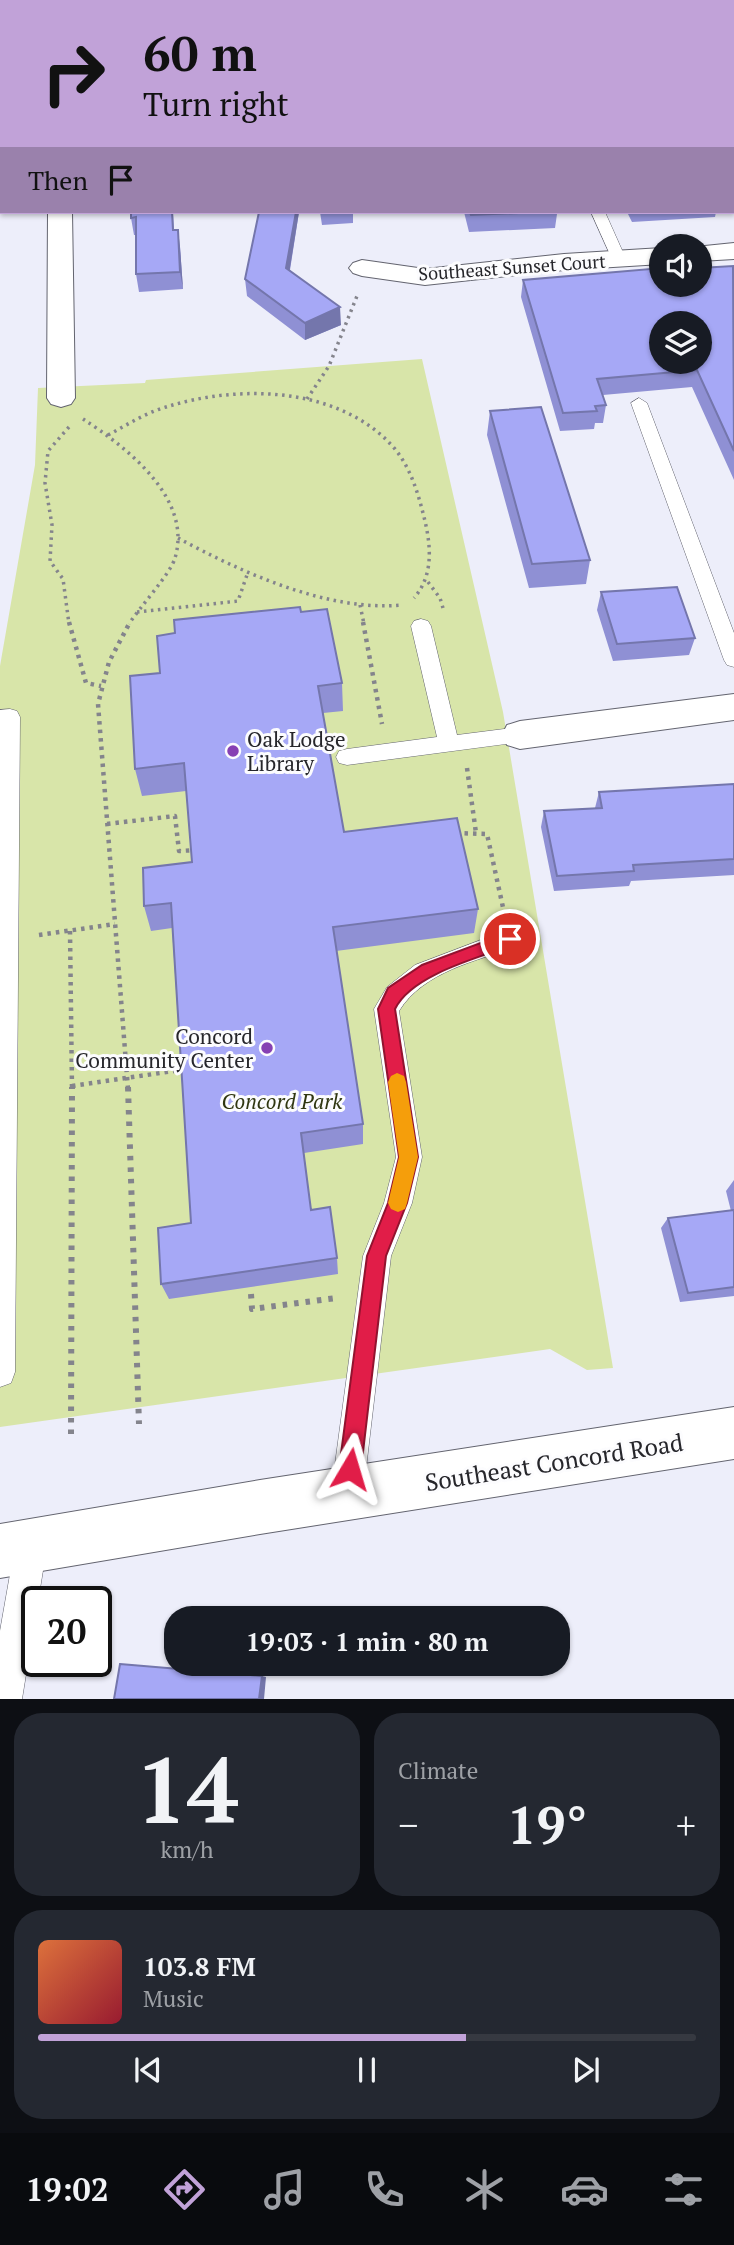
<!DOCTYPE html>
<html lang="en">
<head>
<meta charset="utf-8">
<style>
	body { margin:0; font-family:"PT Serif",serif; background:#242831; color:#f1f3f6; height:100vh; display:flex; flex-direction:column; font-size:26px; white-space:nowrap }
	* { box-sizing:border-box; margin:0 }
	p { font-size:23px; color:#9ea1a6 }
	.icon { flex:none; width:38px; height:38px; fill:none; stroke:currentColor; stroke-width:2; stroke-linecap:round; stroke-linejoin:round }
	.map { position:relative; height:1699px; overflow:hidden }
	.side { display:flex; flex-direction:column; gap:14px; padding:14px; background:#0d0f14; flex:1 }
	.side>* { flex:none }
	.top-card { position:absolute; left:0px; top:0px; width:735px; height:214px; box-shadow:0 2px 5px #0004; background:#c1a2d8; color:#111; overflow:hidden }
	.buttons { position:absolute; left:649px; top:234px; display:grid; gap:14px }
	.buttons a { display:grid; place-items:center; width:63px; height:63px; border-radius:50%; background:#171b24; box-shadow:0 2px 5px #0004; font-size:35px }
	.speed { position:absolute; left:21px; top:1586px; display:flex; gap:14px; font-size:35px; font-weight:700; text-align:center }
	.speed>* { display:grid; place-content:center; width:91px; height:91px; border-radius:50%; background:#171b24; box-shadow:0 2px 5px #0004; line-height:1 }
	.speed .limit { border:4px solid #111; border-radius:10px; background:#fff; color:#111 }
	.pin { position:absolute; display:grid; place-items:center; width:60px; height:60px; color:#fff; margin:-30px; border:4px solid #fff; border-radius:50%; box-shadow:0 2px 7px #0007 }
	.me { position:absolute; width:77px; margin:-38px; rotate:7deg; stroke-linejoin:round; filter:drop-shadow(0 0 5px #0008) }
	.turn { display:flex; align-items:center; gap:24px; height:147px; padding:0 28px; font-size:32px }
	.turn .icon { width:91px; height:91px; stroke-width:2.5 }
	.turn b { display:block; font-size:49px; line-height:60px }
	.then { display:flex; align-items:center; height:66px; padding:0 28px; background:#0003; gap:14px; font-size:26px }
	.big { font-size:52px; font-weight:800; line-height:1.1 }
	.side .card { flex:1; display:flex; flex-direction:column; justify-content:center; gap:10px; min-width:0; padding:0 24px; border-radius:28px; background:#242831 }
	.side .dial { align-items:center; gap:0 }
	.dial b { font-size:91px; line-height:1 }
	.song { display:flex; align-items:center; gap:21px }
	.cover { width:84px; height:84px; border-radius:10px; background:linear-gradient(135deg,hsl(20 70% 55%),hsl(350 70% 35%)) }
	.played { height:7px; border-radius:4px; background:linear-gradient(90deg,#c1a2d8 65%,#363941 65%) }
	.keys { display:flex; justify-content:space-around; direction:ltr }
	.heat { display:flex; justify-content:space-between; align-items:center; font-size:38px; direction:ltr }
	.side .tiles { flex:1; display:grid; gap:14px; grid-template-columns:1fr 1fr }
	.card:last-child { grid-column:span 2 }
	.trip { position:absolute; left:164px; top:1606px; width:406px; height:70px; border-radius:28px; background:#171b24; box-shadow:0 2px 5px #0004; font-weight:800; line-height:70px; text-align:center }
	.menu { display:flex; height:112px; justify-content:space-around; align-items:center; background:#090b0e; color:#9ea1a6 }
	.menu .icon { width:49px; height:49px }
	.menu .current { color:#c1a2d8 }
	.menu b { font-size:32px; color:#f1f3f6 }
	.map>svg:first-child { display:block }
	.green { fill:#d8e5a9 }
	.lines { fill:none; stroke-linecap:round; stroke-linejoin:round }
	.service-casing { stroke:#63646f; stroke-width:1 }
	.minor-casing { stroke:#63646f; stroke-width:2 }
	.tertiary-casing { stroke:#63646f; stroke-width:2 }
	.path-far2 { stroke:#84848c; stroke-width:3.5; stroke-dasharray:2.5 4.5; stroke-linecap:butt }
	.path-far1 { stroke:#84848c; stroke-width:4.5; stroke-dasharray:3.5 5; stroke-linecap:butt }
	.path { stroke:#84848c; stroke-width:6; stroke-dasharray:4.5 7; stroke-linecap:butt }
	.service { fill:#fff; fill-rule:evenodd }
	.minor { fill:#fff; fill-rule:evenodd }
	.tertiary { fill:#fff; fill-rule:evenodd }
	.wall { fill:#8f90d4 }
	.shaded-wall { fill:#7476ac }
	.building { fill:#a6a8f6; stroke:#7476ac; stroke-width:2; fill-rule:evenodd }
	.route { fill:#e11d48; stroke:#92132f; stroke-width:2 }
	.slow { fill:#f59e0b }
	.poi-dot { fill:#8640b3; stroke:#fcfcfe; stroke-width:2.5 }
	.labels { text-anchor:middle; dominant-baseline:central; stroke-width:6; stroke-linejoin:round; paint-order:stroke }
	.far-street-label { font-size:18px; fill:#26262b; stroke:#fcfcfe }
	.poi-label { font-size:21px; fill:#26262b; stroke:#fcfcfe; text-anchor:start }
	.park-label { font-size:21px; font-style:italic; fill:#303712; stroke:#fcfcfe }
	.near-street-label { font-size:24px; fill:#26262b; stroke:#fcfcfe }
</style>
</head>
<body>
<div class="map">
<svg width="734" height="1699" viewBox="0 0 734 1699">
	<rect width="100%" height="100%" fill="#edeefa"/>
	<path class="green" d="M 422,359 L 503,712 L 613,1368 L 587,1370 L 550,1349 L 0,1427 L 0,666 L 35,465 L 38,388 L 145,383 L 146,380 Z"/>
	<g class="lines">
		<defs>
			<path id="service" d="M 591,212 L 605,212 L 626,259 L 624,262 L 619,263 L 612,259 Z
				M 639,398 L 647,403 L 734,633 L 734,667 L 727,665 L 724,660 L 631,403 Z
				M 421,619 L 428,621 L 431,626 L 457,735 L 520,727 L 528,729 L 531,735 L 528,741 L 347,765 L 339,763 L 336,757 L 339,751 L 347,749 L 437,737 L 411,626 L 414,621 Z
				M 10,709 L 17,711 L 20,717 L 15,1372 L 11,1383 L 0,1387 L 0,710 Z
				M 510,929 L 518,932 L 522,939 L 518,946 C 477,961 424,971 399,1011 L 422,1157 L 412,1203 L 391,1256 L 363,1494 L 358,1505 L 347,1510 L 336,1505 L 331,1494 L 363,1256 L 384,1203 L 396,1157 L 374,1009 L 387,987 L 415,965 Z
				M 31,1530 L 42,1535 L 47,1546 L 22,1699 L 0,1699 L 0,1631 L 15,1546 L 20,1535 Z"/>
			<path id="minor" d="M 0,0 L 19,0 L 19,2 L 2,2 L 2,6 Z
				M 422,0 L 442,0 L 443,2 L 423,2 Z
				M 0,32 L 2,32 L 0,53 Z
				M 0,97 L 2,97 L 2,111 L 0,111 Z
				M 48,212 L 72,212 L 75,398 L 71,404 L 61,407 L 51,404 L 47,398 Z
				M 734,243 L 734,259 L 700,261 L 700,247 L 695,247 Z
				M 662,248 L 662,264 L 564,270 L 425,285 L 362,276 L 353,273 L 349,268 L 353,263 L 362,260 L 425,269 L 564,254 Z
				M 734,694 L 734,720 L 520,749 L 507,745 L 502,735 L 507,725 L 520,721 Z"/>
			<path id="tertiary" d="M 734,1407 L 734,1459 L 260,1534 L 0,1578 L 0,1524 L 260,1480 Z"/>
		</defs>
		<use href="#service" class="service-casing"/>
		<use href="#minor" class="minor-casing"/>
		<use href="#tertiary" class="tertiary-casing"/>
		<path class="path-far2" d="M 307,399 L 329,366 L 357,296
			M 83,419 C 126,447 193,498 175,558 C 171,573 139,608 129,624
			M 69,427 L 48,451 L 45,483 L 52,525 L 50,561 L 63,579 L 69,624
			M 108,435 C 127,425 145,413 166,407 C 239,384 341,386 395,449 C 411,469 418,493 424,517 C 431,545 434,575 414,598
			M 178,538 C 241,572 328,612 401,605
			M 428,582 L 440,598 L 443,608
			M 360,605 L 364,624
			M 137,612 L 238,601 L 248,572"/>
		<path class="path-far1" d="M 69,622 L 86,683 L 101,686
			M 363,622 L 382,724
			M 467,768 L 476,833
			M 107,824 L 175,816 L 179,851 L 197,850
			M 456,833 L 487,834 L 504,912
			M 70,931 L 72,1089
			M 39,935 L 115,924
			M 72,1086 L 174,1071
			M 128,1089 L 98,704 L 109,662 L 130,622"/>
		<path class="path" d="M 128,1087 L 139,1424
			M 251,1294 L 252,1309 L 336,1298
			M 71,1434 L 72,1087"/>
		<use href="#service" class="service"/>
		<use href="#minor" class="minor"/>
		<use href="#tertiary" class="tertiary"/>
	</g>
	<path class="wall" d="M 173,212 L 174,230 L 180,247 L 183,289 L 139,292 L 136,274 L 136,235 L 134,235 L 131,218 Z
		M 259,212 L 299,212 L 290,270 L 341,325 L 305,340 L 247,296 L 245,279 Z
		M 320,212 L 353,212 L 353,223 L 322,225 Z
		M 464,212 L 589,212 L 557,214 L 555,228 L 469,232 Z
		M 627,212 L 716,212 L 715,217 L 632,222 Z
		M 734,268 L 734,480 L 692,387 L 603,395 L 606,405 L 603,423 L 595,423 L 594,429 L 560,431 L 521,297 L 523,280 L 662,285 Z
		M 490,411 L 590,560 L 586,584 L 529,588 L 487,435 Z
		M 601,592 L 695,638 L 689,655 L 613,661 L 597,610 Z
		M 301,612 L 342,683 L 343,711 L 323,713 L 344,832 L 478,909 L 474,933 L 336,951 L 363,1124 L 363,1144 L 304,1153 L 311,1210 L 337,1258 L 338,1274 L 169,1299 L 161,1284 L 191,1223 L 172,928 L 151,931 L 144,906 L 192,862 L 186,791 L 142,796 L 135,769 L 160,673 L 175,633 Z
		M 734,784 L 734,875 L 631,881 L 629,886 L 554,891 L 541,827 L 544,811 L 595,808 L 599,792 Z
		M 734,1180 L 734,1296 L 680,1302 L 661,1228 L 668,1218 L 731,1211 L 726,1191 Z"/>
	<path class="shaded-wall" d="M 296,212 L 299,212 L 287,286 L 286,268 Z
		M 178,230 L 180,247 L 183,289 L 180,272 Z
		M 340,307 L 341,325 L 305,340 L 305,323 Z
		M 262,1676 L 266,1677 L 264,1699 L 259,1699 Z"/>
	<path class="building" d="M 228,0 L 362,0 L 363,2 L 228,2 Z
		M 508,0 L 555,0 L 555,2 L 508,2 Z
		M 733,11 L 734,11 L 733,157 Z
		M 131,212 L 172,212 L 173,230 L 178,230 L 180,272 L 136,274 L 136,217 L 131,218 Z
		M 259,212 L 296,212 L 286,268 L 340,307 L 305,323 L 245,279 Z
		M 470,212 L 540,212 L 471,215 Z
		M 733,266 L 734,451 L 697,370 L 597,379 L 606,405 L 595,406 L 597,411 L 563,413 L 523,280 L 662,268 L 662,285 L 700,285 L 700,268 ZM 662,324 L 700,324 L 700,362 L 662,362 Z
		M 541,407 L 590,560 L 532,564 L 490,411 Z
		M 677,587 L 695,638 L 617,644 L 601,592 Z
		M 300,607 L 301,612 L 327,609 L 342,683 L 318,686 L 344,832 L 457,818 L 478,909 L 333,927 L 363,1124 L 301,1133 L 311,1210 L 330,1207 L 337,1258 L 161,1284 L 158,1228 L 191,1223 L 171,903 L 144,906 L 143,868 L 192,862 L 184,763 L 135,769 L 130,676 L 160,673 L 157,636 L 175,633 L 174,620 Z
		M 734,784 L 734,859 L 633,865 L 634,871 L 557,876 L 544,811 L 602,808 L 599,792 Z
		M 734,1210 L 734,1287 L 688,1293 L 668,1218 Z
		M 120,1664 L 262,1676 L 259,1699 L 114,1699 Z"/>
	<path class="route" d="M 510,932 L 516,934 L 519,939 L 516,944 C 481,957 412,974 395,1009 L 418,1157 L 407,1203 L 386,1256 L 361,1469 L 358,1477 L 350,1480 L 343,1477 L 339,1469 L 367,1256 L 388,1203 L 399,1157 L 378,1009 L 388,988 L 422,965 Z"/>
	<path class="slow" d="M 397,1073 L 404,1076 L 406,1082 L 418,1157 L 407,1203 L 405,1209 L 398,1212 L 391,1209 L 388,1203 L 399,1157 L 388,1082 L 391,1076 Z"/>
	<g class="poi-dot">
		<circle cx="233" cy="751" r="7"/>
		<circle cx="267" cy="1048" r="7"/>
	</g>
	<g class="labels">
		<g class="far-street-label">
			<text transform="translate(512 267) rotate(-4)">Southeast Sunset Court</text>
		</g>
		<g class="poi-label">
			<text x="247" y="739">Oak Lodge<tspan x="247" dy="24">Library</tspan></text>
			<text x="253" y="1036" text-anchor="end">Concord<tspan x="253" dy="24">Community Center</tspan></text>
		</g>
		<g class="park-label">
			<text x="282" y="1101">Concord Park</text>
		</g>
		<g class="near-street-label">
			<text transform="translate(554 1462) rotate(-9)">Southeast Concord Road</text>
		</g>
	</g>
</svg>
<div class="buttons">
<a><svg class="icon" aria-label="sound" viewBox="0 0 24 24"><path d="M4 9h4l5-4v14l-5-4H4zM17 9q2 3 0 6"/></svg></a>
<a><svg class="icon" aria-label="layers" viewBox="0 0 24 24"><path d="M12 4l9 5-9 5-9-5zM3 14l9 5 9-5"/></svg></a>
</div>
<div class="speed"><div class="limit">20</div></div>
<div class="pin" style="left:510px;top:939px;background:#d93025"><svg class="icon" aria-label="arrive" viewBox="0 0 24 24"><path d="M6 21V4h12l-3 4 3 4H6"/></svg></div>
<svg class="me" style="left:350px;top:1469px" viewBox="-20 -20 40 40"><path d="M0-17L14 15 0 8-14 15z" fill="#e11d48" stroke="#fff" stroke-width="4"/></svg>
<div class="trip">19:03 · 1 min · 80 m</div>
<div class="top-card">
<div class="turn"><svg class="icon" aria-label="right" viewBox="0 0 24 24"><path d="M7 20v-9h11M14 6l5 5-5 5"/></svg><div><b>60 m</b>Turn right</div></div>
<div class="then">Then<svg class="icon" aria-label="arrive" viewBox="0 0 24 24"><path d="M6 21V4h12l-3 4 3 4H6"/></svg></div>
</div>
</div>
<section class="side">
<div class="tiles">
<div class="card dial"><b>14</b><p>km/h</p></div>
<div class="card"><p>Climate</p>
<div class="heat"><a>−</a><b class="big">19°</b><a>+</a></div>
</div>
<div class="card">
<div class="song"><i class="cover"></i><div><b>103.8 FM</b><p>Music</p></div></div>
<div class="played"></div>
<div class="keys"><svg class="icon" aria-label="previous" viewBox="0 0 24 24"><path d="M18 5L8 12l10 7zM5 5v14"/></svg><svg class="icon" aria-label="pause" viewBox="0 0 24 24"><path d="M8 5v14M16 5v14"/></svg><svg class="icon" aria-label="next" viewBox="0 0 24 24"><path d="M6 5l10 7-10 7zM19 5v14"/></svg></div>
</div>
</div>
</section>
<nav class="menu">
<b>19:02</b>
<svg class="icon current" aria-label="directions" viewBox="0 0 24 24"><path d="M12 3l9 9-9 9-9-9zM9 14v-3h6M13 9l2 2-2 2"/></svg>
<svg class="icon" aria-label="music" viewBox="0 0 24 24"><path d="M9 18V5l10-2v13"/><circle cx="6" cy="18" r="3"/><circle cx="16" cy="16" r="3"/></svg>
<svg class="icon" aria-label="phone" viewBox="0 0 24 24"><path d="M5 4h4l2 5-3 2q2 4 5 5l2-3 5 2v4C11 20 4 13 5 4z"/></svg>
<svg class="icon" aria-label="climate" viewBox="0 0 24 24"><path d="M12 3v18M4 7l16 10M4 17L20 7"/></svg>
<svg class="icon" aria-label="car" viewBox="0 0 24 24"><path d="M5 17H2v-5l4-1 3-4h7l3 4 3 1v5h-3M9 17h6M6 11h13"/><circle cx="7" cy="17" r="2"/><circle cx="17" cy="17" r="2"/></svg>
<svg class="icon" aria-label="filters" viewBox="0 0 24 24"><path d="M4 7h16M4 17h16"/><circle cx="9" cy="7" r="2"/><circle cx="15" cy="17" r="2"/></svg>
</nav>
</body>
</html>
